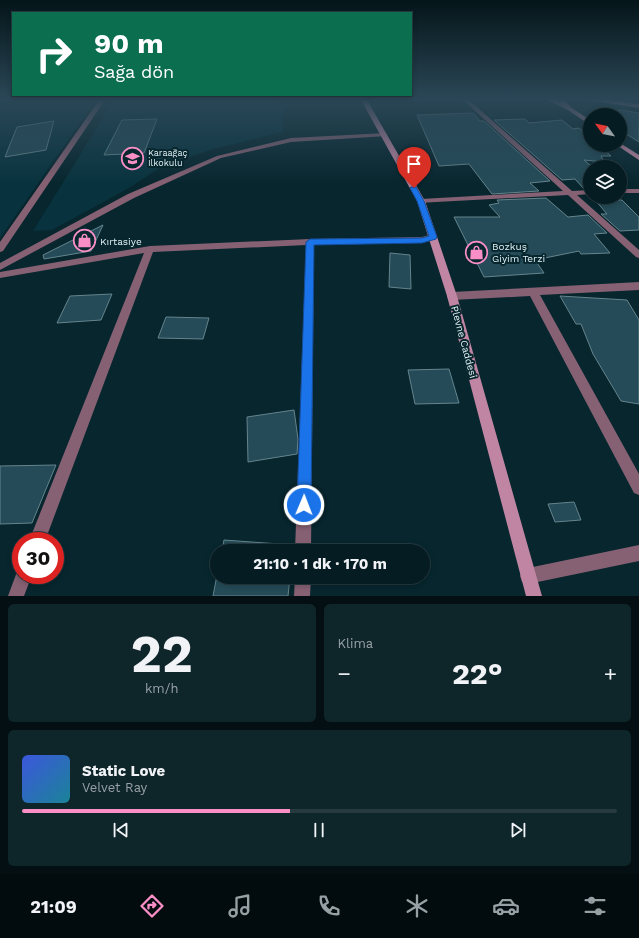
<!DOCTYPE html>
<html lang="tr">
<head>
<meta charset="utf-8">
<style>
	body { margin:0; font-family:"Work Sans",sans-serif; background:#0e252a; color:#f1f3f6; height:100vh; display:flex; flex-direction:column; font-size:15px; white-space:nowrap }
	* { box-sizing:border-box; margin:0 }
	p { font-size:13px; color:#97a1a5 }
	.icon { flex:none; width:22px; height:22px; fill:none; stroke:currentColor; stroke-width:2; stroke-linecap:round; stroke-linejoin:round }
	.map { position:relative; height:596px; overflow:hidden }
	.drawer { display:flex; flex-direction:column; gap:8px; padding:8px; background:#030f13; flex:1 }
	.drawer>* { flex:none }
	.banner { position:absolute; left:12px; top:12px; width:400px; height:84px; border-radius:0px; box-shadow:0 2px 6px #0003,0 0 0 1px #263a40; background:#0b6e4f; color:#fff; overflow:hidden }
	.needle { width:26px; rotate:303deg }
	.controls { position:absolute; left:583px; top:108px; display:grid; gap:8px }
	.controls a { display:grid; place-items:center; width:44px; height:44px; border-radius:50%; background:#051c22; box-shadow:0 2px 6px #0003,0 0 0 1px #263a40; font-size:20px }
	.speed { position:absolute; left:12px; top:532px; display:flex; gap:8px; font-size:20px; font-weight:700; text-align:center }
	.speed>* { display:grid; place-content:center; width:52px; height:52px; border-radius:50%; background:#051c22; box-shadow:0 2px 6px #0003,0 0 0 1px #263a40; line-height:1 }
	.speed .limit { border:6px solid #d22; background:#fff; color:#111 }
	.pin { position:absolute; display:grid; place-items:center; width:34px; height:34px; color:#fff; margin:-41px -17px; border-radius:50% 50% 50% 0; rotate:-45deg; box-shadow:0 0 4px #0007 }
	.pin .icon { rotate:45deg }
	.me { position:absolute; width:44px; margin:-22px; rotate:1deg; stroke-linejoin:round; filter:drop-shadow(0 0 3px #0008) }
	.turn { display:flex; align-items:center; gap:14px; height:84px; padding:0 16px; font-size:18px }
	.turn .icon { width:52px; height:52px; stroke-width:2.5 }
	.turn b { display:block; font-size:28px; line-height:34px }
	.big { font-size:30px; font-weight:700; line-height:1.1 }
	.drawer .tile { flex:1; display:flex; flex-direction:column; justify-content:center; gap:6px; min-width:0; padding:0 14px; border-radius:6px; background:#0e252a }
	.drawer .dial { align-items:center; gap:0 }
	.dial b { font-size:52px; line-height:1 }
	.song { display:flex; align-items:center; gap:12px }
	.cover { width:48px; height:48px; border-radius:6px; background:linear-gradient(135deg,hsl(230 70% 55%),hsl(190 70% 35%)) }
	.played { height:4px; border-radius:2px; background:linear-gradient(90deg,#fa8fc7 45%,#263a40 45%) }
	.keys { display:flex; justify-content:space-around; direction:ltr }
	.heat { display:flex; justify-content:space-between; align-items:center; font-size:22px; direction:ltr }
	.drawer .tiles { flex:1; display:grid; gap:8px; grid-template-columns:1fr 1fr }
	.tile:last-child { grid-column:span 2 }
	.trip { position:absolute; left:210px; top:544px; width:220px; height:40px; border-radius:20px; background:#051c22; box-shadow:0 2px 6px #0003,0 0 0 1px #263a40; font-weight:700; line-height:40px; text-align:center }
	.tabs { display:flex; height:64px; justify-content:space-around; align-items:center; background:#020b0e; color:#97a1a5 }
	.tabs .icon { width:28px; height:28px }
	.tabs .on { color:#fa8fc7 }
	.tabs b { font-size:18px; color:#f1f3f6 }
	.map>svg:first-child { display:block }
	.built { fill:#08333e }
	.building { fill:#244b57; stroke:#65848e }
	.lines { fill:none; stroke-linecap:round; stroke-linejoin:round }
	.street { fill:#866173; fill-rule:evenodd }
	.secondary { fill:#c085a2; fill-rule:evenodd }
	.route { fill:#1a73e8; stroke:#114b97 }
	.labels { text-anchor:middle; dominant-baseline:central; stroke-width:4; stroke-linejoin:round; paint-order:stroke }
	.far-poi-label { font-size:9px; fill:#e0f1f6; stroke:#07262e; text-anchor:start }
	.poi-label { font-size:10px; fill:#e0f1f6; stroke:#07262e; text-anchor:start }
	.street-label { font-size:10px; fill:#e0f1f6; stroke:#07262e }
</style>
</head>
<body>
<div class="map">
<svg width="639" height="596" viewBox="0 0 639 596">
	<rect width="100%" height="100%" fill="#07262e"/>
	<path class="built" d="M 0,100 L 96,100 L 0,238 Z
		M 114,100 L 270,100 L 277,104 L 283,111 L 283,132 L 213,149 L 161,167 L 129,188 L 52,230 L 33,231 Z"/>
	<path class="building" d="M 621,110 L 639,113 L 639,142 L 620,130 L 620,115 L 597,115 L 595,113 Z
		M 473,113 L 480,121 L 484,121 L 550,181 L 530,183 L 539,191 L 492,194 L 469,164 L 439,166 L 417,115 Z
		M 157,119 L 144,153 L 104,155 L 122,120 Z
		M 525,119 L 529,123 L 562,120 L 573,129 L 579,128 L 590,137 L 590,145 L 599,145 L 611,156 L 601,156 L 604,162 L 584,160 L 590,165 L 590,189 L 584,189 L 575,179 L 562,180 L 494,120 Z
		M 54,121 L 46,150 L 5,157 L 17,127 Z
		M 546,198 L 568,217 L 588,215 L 607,233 L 594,234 L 610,253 L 581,254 L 579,251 L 535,260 L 544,273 L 484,277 L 454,217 L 500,217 L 489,205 L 499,203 L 497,200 Z
		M 595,200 L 622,200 L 639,217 L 639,230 L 620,231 L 601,214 L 607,214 Z
		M 103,225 L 91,251 L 44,259 L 43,255 Z
		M 390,253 L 410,255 L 411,289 L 389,287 Z
		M 112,294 L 101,320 L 57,323 L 70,296 Z
		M 560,296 L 627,300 L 639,320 L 639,404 L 621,401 L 593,354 L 581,324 L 576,324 Z
		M 166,317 L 209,318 L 203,339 L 158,338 Z
		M 449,369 L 459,403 L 415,404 L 408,370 Z
		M 294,410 L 298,439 L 297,454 L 248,462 L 247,417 Z
		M 56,465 L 32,523 L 0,524 L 0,466 Z
		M 574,502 L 581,520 L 555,522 L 548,504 Z
		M 224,540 L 293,545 L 292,551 L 222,551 Z
		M 217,575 L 217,577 L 290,577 L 288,596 L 213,596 Z"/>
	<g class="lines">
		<path class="street" d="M 99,100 L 105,100 L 3,251 L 0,252 L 0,242 Z
			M 463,100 L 469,100 L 572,191 L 590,190 L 590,194 L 577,195 L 639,250 L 639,258 L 636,257 L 568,195 L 418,203 L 417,201 L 421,199 L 563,191 Z
			M 385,133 L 387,134 L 387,136 L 291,142 L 221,158 L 134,198 L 0,270 L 0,263 L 128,194 L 217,156 L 291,138 Z
			M 620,189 L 639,189 L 639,193 L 620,193 Z
			M 433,234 L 436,235 L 437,237 L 436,239 L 422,243 L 314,245 L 311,551 L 295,551 L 306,245 L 153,252 L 45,541 L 29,541 L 144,253 L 0,278 L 0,272 L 150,246 L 310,239 L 422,237 Z
			M 639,282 L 639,290 L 540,295 L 639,474 L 639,495 L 634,493 L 530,296 L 452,300 L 448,299 L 447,296 L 448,293 L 452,292 Z
			M 639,545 L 639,561 L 528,584 L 522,582 L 520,576 L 522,570 L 528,568 Z
			M 21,568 L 21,575 L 32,575 L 24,596 L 8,596 L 18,569 Z
			M 295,577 L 311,577 L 310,596 L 294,596 Z"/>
		<path class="secondary" d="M 361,100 L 367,100 L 425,201 L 457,296 L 542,596 L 526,596 L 447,296 L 417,201 Z
			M 547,100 L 555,100 L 561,103 L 558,100 L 564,100 L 572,108 L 590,120 L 590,125 L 568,110 Z
			M 588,100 L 605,100 L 639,104 L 639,108 Z
			M 620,143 L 639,155 L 639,160 L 618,146 L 617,145 L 620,145 Z"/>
	</g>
	<linearGradient id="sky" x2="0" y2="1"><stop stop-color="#041519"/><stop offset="0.54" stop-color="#2b4757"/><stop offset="1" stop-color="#2b4757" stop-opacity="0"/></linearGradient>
	<rect width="639" height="184" fill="url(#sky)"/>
	<path class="route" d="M 411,187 L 416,187 L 424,201 L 437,237 L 436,239 L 422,243 L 314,245 L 311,505 L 309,509 L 304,511 L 299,509 L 297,505 L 306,242 L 310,239 L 422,238 L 429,236 L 417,201 L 410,188 Z"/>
	<defs>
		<symbol id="school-ring" viewBox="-11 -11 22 22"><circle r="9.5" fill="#07262e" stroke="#fa8fc7" stroke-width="1.5"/><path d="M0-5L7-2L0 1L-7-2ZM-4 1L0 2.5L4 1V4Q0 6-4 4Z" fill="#fa8fc7"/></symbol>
		<symbol id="shop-ring" viewBox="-11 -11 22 22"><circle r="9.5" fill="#07262e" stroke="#fa8fc7" stroke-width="1.5"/><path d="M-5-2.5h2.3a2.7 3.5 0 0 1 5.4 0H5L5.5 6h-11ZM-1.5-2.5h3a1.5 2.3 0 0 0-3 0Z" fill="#fa8fc7"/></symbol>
	</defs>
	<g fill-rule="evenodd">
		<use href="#school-ring" x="120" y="146" width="25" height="25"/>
		<use href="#shop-ring" x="72" y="228" width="25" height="25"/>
		<use href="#shop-ring" x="464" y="240" width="25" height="25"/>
	</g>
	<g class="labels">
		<g class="far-poi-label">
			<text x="148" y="153">Karaağaç<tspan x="148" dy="10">İlkokulu</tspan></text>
		</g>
		<g class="poi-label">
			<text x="100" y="241">Kırtasiye</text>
			<text x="492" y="246">Bozkuş<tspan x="492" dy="12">Giyim Terzi</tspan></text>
		</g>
		<g class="street-label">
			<text transform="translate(464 342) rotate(75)">Plevne Caddesi</text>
		</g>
	</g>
</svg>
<div class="controls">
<a><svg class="needle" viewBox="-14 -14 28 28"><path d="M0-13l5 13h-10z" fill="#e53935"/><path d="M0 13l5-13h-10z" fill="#97a1a5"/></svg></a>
<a><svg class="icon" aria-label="layers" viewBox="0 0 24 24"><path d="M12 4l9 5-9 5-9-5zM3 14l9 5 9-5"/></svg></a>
</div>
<div class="speed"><div class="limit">30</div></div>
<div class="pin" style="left:414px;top:188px;background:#d93025"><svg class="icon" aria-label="arrive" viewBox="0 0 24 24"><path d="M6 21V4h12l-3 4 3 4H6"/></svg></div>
<svg class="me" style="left:304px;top:505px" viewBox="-20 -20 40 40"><circle r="17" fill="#1a73e8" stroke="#fff" stroke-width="3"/><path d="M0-11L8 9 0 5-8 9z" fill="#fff"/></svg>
<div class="trip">21:10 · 1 dk · 170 m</div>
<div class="banner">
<div class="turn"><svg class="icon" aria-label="right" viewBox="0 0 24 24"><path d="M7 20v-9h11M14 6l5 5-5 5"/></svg><div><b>90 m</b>Sağa dön</div></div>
</div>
</div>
<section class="drawer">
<div class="tiles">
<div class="tile dial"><b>22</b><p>km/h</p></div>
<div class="tile"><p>Klima</p>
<div class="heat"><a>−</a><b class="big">22°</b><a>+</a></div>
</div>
<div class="tile">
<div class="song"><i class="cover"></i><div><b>Static Love</b><p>Velvet Ray</p></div></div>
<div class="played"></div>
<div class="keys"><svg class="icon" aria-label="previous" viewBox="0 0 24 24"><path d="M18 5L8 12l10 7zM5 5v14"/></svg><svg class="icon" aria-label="pause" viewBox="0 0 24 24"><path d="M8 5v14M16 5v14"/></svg><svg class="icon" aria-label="next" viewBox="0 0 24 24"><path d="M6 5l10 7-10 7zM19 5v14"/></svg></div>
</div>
</div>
</section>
<nav class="tabs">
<b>21:09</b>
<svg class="icon on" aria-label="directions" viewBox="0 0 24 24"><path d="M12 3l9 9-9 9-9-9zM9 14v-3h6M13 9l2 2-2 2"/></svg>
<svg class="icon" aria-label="music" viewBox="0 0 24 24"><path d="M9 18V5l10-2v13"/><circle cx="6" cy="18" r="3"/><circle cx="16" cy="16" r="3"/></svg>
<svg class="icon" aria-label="phone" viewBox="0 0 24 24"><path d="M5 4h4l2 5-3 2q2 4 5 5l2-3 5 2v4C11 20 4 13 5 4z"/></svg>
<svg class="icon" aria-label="climate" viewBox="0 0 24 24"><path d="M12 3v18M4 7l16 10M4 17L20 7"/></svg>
<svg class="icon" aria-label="car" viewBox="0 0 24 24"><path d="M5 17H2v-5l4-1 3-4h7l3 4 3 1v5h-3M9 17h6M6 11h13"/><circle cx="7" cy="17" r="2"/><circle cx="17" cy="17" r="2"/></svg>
<svg class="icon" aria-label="filters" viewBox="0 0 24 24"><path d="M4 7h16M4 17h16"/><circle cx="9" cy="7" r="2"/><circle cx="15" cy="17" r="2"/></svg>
</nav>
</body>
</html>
